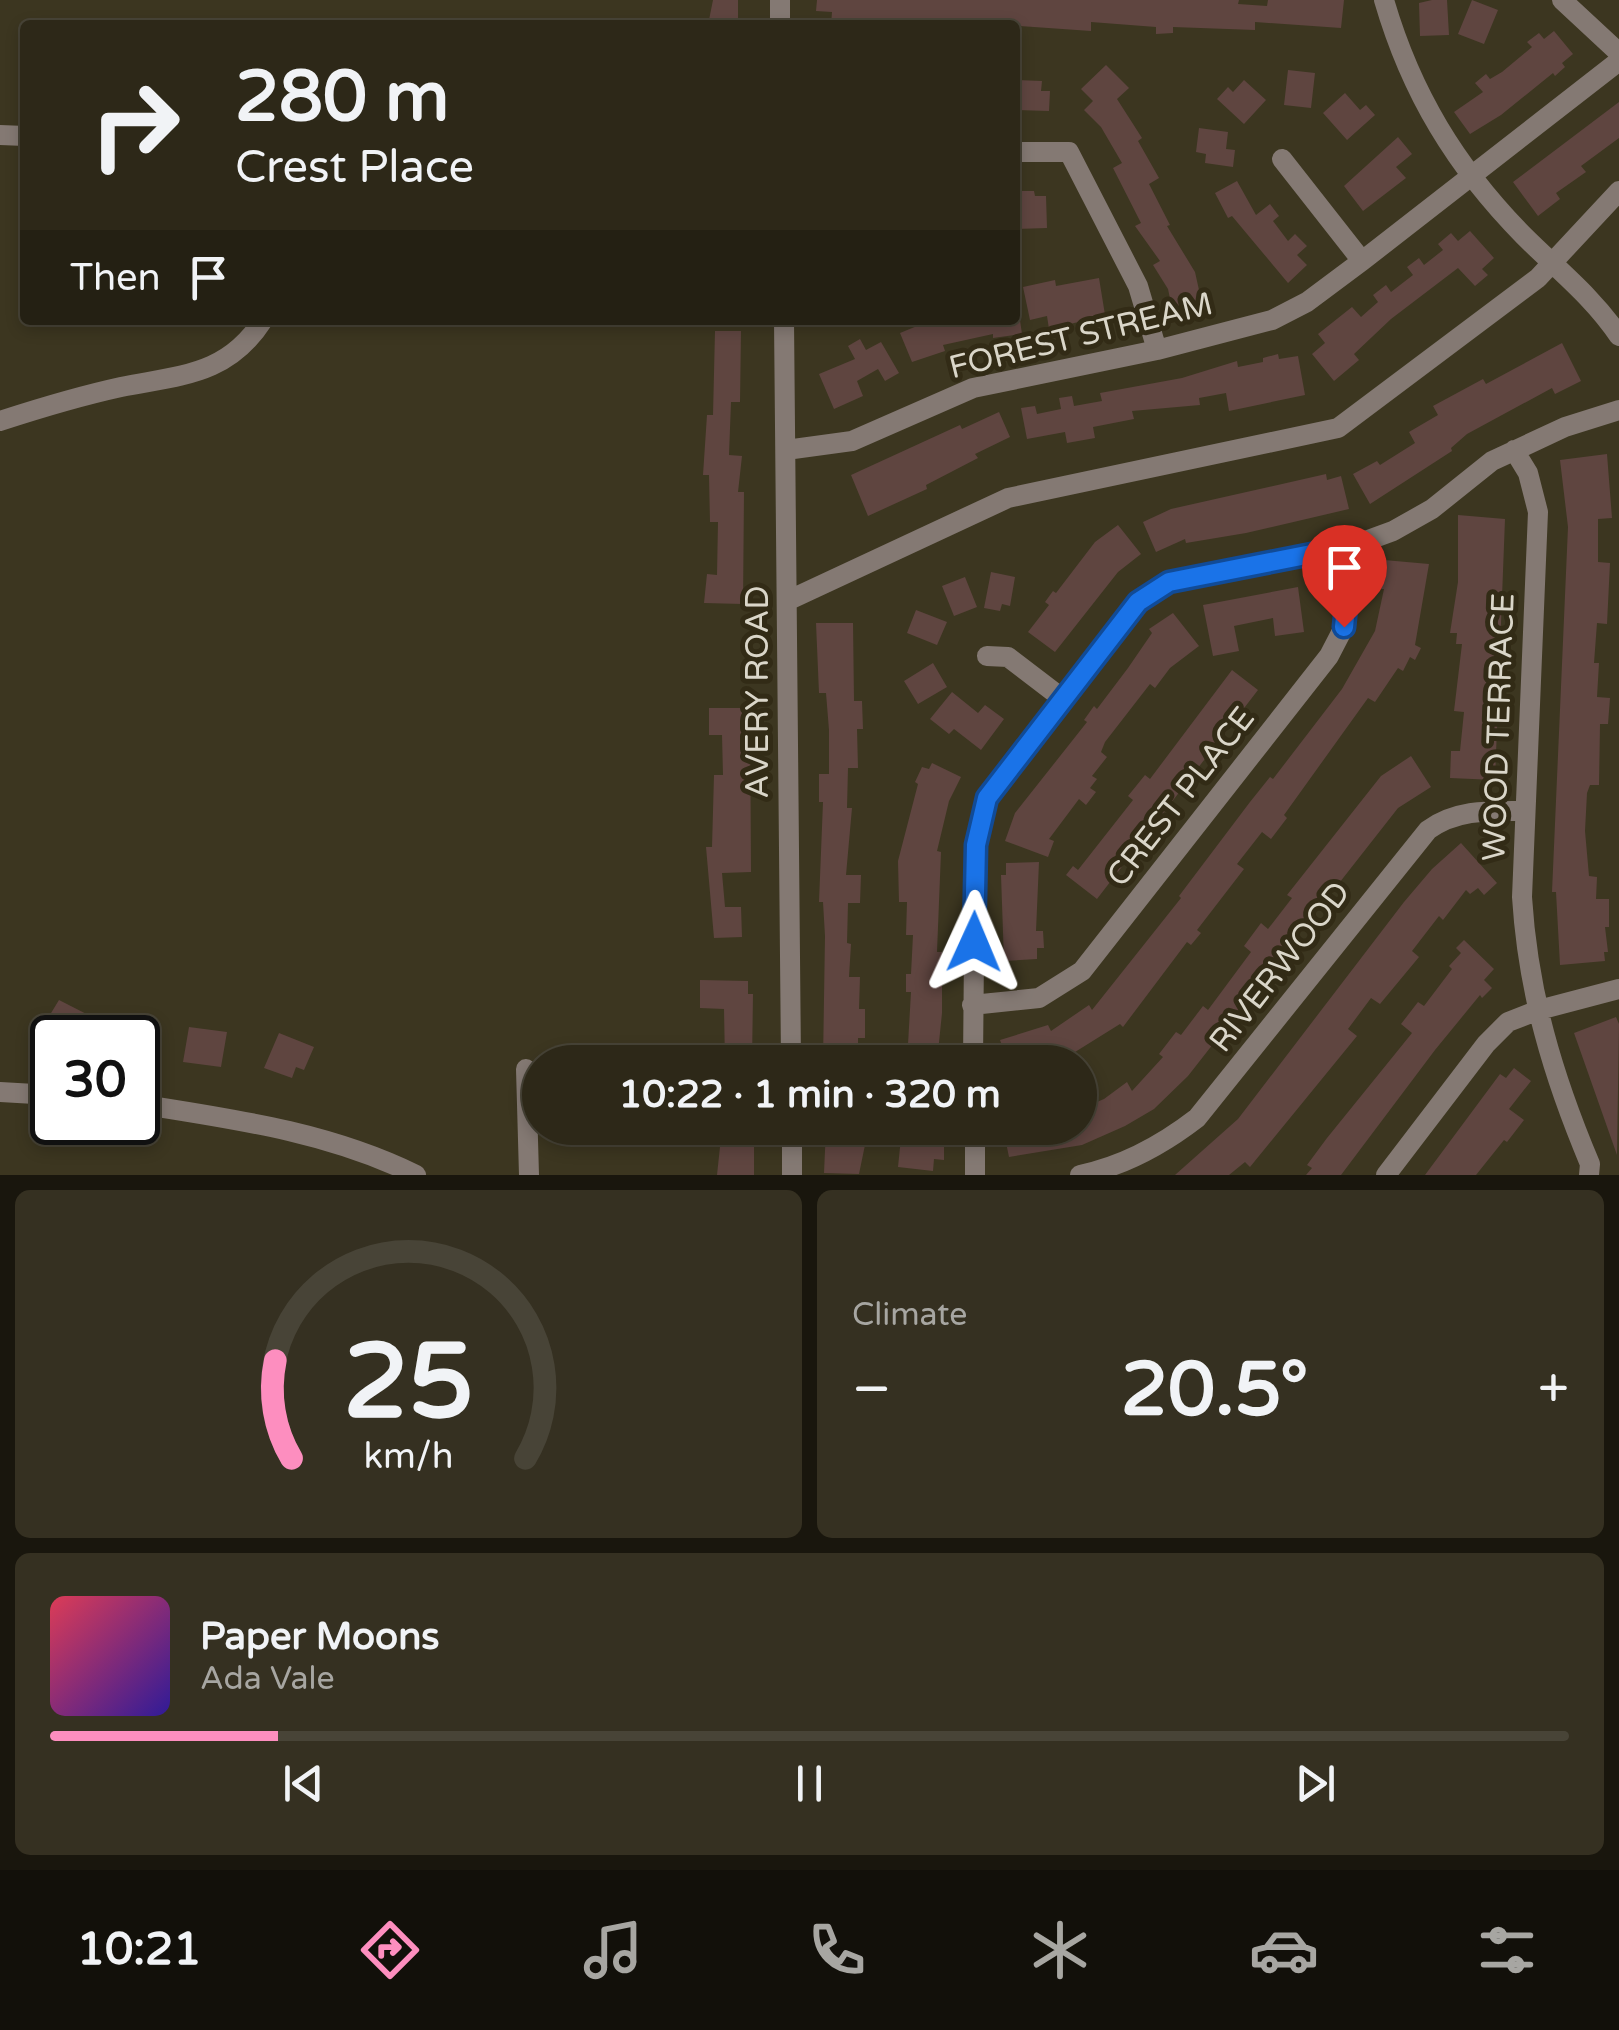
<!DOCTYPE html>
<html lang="en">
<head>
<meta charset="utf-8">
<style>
	body { margin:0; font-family:"Varela Round",sans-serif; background:#353021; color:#f1f3f6; height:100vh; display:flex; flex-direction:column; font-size:38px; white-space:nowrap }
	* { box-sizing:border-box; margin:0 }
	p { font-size:32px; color:#a7a6a2 }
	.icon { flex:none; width:55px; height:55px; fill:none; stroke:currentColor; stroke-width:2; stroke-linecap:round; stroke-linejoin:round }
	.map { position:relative; height:1175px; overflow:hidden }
	.drawer { display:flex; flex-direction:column; gap:15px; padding:15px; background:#19160d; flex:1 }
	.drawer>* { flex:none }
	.guide { position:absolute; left:20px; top:20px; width:1000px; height:305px; border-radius:10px; box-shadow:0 5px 15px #0003,0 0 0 2px #484437; background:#2d2818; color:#f1f3f6; overflow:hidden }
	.speed { position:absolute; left:30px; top:1015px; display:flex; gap:20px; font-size:50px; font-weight:700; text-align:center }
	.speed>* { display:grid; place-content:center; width:130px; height:130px; border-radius:50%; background:#2d2818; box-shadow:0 5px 15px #0003,0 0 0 2px #484437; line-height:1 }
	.speed .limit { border:5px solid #111; border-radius:15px; background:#fff; color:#111 }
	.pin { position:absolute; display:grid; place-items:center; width:85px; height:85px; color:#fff; margin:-102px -42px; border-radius:50% 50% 50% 0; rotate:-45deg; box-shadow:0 0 10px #0007 }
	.pin .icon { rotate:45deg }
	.me { position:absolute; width:110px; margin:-55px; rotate:1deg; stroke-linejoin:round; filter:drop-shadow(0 0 8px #0008) }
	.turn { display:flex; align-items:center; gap:35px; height:210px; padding:0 50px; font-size:45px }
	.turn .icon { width:130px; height:130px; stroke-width:2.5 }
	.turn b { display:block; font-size:70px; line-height:85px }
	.then { display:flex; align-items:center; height:95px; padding:0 50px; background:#0003; gap:20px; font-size:38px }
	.big { font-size:75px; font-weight:800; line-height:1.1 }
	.drawer .widget { flex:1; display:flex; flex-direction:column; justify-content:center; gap:15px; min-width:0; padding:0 35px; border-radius:15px; background:#353021 }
	.drawer .dial { align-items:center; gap:0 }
	.dial svg { height:260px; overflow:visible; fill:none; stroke:#484437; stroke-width:7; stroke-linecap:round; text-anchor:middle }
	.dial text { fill:#f1f3f6; stroke:none }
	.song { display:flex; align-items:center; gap:30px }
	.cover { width:120px; height:120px; border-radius:15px; background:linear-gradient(135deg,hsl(350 70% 55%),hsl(250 70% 35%)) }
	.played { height:10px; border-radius:5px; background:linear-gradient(90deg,#fd8ebf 15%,#484437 15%) }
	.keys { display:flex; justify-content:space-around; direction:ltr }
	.heat { display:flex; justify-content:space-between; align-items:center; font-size:55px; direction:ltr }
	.drawer .tiles { flex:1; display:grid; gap:15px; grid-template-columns:1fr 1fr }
	.widget:last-child { grid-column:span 2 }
	.trip { position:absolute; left:522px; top:1045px; width:575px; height:100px; border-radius:50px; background:#2d2818; box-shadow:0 5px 15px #0003,0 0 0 2px #484437; font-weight:800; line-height:100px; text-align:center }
	.menu { display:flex; height:160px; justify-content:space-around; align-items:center; background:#12100a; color:#a7a6a2 }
	.menu .icon { width:70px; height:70px }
	.menu .selected { color:#fd8ebf }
	.menu b { font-size:45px; color:#f1f3f6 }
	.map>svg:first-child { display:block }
	.building { fill:#5f4540 }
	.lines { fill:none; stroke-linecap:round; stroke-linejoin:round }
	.minor { stroke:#847973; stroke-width:20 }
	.route-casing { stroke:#114b97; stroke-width:25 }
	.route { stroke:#1a73e8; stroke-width:18 }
	.labels { text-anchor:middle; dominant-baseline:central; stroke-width:10; stroke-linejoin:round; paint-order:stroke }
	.street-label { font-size:32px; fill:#dad6c9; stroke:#322b16 }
</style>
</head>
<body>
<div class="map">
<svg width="1619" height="1175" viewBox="0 0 1619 1175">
	<rect width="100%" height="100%" fill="#3c3620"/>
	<path class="building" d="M 713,0 L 738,0 L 738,25 L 708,25 Z
		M 817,0 L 1239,0 L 1238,4 L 1267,6 L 1268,0 L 1344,0 L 1341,28 L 1255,22 L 1255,30 L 1173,27 L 1173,33 L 1156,34 L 1156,27 L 1091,22 L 1091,31 L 950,21 L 949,25 L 856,22 L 855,25 L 831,25 L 832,12 L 816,11 Z
		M 1432,0 L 1447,0 L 1449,35 L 1420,36 L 1419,3 Z
		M 1472,0 L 1498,10 L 1484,44 L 1458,34 Z
		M 1554,31 L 1573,54 L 1562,63 L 1565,67 L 1555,76 L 1553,73 L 1501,115 L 1470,134 L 1454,112 L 1483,92 L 1475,83 L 1486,74 L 1490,79 L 1502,72 L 1532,47 L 1527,42 L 1539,33 L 1544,39 Z
		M 1106,65 L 1129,88 L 1117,99 L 1142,138 L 1138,141 L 1159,178 L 1149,184 L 1170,225 L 1167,226 L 1195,272 L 1199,290 L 1205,289 L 1209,305 L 1173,313 L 1168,289 L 1153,265 L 1160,261 L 1135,226 L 1141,223 L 1113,168 L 1122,163 L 1101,127 L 1084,110 L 1093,101 L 1081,89 Z
		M 1288,70 L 1315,73 L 1311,108 L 1284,105 Z
		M 1015,80 L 1042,81 L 1041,91 L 1050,91 L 1049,111 L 1015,110 Z
		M 1244,80 L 1266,100 L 1244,124 L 1217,99 L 1228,87 L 1233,92 Z
		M 1345,93 L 1360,110 L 1366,105 L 1375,115 L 1347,140 L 1323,113 Z
		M 1619,102 L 1619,138 L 1581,166 L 1586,172 L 1556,193 L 1560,199 L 1538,216 L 1513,182 Z
		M 1199,128 L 1228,132 L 1226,149 L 1235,150 L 1233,167 L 1205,163 L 1206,154 L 1196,152 Z
		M 1398,137 L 1412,154 L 1396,167 L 1406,178 L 1363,211 L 1344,186 Z
		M 1237,181 L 1256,215 L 1270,204 L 1279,216 L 1273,221 L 1288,241 L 1295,234 L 1307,246 L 1297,255 L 1307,265 L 1288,283 L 1232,216 L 1228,218 L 1215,193 Z
		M 1015,191 L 1034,191 L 1035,196 L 1046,196 L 1047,228 L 1015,229 Z
		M 1470,231 L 1494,258 L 1482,269 L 1488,275 L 1475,286 L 1458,268 L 1391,319 L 1354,354 L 1359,360 L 1334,381 L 1312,354 L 1325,343 L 1318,334 L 1352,307 L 1361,317 L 1378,302 L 1373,295 L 1386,285 L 1391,292 L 1413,275 L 1407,267 L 1419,258 L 1424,265 L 1443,250 L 1438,244 L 1451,233 L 1458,241 Z
		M 1099,278 L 1106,321 L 1092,324 L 1091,319 L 1049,329 L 1047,316 L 1030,320 L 1023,287 L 1055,280 L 1056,286 Z
		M 914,320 L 1020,320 L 1022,334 L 993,338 L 993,334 L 943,345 L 945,351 L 912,362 L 900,333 L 917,326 Z
		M 715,331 L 741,331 L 740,402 L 731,402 L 729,455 L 742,456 L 738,492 L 744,492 L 743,604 L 704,603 L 707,574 L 717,575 L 718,522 L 710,522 L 709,475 L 703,475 L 707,415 L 713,415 Z
		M 860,339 L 866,350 L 881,342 L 899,373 L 885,381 L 878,369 L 857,381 L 863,396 L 834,409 L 819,374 L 855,359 L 848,346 Z
		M 1562,343 L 1581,381 L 1555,394 L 1552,388 L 1467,434 L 1451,448 L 1452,451 L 1370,504 L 1353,474 L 1377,461 L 1380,465 L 1415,443 L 1409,432 L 1438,415 L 1433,406 L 1483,379 L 1486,384 Z
		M 1278,354 L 1279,359 L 1298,356 L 1305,395 L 1229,411 L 1226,393 L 1199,398 L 1200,405 L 1132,411 L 1134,419 L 1093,427 L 1095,438 L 1067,443 L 1065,432 L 1027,439 L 1021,408 L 1035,406 L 1037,414 L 1061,409 L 1059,398 L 1072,396 L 1074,406 L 1102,401 L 1100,393 L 1182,378 L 1237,361 L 1238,367 L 1263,362 L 1263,358 Z
		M 999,412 L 1010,437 L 975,454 L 978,458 L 926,485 L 927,489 L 868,516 L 851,475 L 960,425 L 962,429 Z
		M 1607,454 L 1612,518 L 1598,519 L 1598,562 L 1610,563 L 1607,624 L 1597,623 L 1594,663 L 1599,663 L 1597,697 L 1610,698 L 1608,724 L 1600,724 L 1599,785 L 1590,785 L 1587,793 L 1585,831 L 1589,876 L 1597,877 L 1596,899 L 1609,899 L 1609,927 L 1605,927 L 1608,952 L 1604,952 L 1605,961 L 1560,965 L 1556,892 L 1552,892 L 1568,527 L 1560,460 Z
		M 1326,474 L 1327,480 L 1341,476 L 1349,509 L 1246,533 L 1186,543 L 1185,539 L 1156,552 L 1143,522 L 1171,509 Z
		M 1458,515 L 1505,519 L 1495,780 L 1450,778 L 1451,751 L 1460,751 L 1464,712 L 1454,711 L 1462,644 L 1456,644 L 1457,633 L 1450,633 L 1458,582 Z
		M 1118,525 L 1141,554 L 1118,572 L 1055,652 L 1028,632 L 1049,605 L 1045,602 L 1053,591 L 1056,593 L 1095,542 Z
		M 1384,560 L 1429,564 L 1415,645 L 1421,648 L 1415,660 L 1410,657 L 1403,671 L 1398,668 L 1375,702 L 1368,698 L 1284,815 L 1287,818 L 1271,839 L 1262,832 L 1237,864 L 1244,869 L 1197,930 L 1201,933 L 1191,945 L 1187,942 L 1123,1027 L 1120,1024 L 1059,1062 L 1046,1062 L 1044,1057 L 1008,1062 L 1000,1040 L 1048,1025 L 1051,1031 L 1089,1005 L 1092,1010 L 1181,898 L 1179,896 L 1250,802 L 1270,777 L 1273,779 L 1342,689 L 1375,631 L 1384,589 L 1381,589 Z
		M 991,572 L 1015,577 L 1010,606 L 1002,604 L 1000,611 L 984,608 Z
		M 965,577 L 977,607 L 954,616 L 942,586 Z
		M 1298,587 L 1304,632 L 1275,636 L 1273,618 L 1234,626 L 1239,651 L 1213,656 L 1203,605 Z
		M 916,610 L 947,622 L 937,645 L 907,633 Z
		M 1173,613 L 1199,646 L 1170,668 L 1155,688 L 1150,684 L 1105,742 L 1101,752 L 1107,757 L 1092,776 L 1097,779 L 1090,788 L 1096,792 L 1086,805 L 1079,799 L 1049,839 L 1054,841 L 1048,857 L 1005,841 L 1015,813 L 1087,722 L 1084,720 L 1094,706 L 1097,709 L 1128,668 L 1152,633 L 1149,629 Z
		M 816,623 L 853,623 L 854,701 L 862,701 L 863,729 L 857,729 L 858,768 L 848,768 L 847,808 L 852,808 L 846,875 L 861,875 L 860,903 L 848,903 L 847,943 L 851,944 L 849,977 L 860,977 L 859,1009 L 865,1009 L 865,1038 L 858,1038 L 858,1062 L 823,1062 L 825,936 L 823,902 L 819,902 L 823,802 L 819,802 L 819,774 L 829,774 L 829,730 L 826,693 L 819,693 Z
		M 933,663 L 947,687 L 918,704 L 904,681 Z
		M 1232,670 L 1258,690 L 1097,899 L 1066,875 L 1073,866 L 1078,870 L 1133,800 L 1128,796 L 1145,775 L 1150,779 Z
		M 952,692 L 978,713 L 985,705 L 1004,719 L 981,750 L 954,729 L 949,734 L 930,719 Z
		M 709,708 L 750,708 L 751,872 L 722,873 L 725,907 L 741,907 L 742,937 L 714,938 L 706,847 L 712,847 L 714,775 L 723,775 L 722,735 L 709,735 Z
		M 1411,756 L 1431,787 L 1398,808 L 1188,1076 L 1154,1109 L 1125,1126 L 1082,1145 L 1009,1157 L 1003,1128 L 1080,1128 L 1080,1109 L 1104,1099 L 1127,1082 L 1132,1091 L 1163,1057 L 1159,1054 L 1176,1032 L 1181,1035 L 1203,1006 L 1208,1010 L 1251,952 L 1244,946 L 1261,923 L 1268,929 L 1292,898 L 1287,895 L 1381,776 Z
		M 932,763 L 961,777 L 949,801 L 937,851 L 941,852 L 937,952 L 942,952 L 942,1013 L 937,1062 L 907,1062 L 911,992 L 906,992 L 906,974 L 911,974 L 913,935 L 906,935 L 907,902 L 899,902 L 898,861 L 918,784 L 915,782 L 922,767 L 929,769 Z
		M 1461,843 L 1497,883 L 1484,895 L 1478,888 L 1470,894 L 1466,890 L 1443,920 L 1439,916 L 1412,951 L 1419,957 L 1380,1004 L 1371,998 L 1348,1029 L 1357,1036 L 1250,1167 L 1245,1162 L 1229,1175 L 1175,1175 L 1238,1119 L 1404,902 L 1432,869 Z
		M 1039,862 L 1036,931 L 1043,931 L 1044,948 L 1037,948 L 1037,959 L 1004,961 L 1001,875 L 1006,875 L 1006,863 Z
		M 1464,940 L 1494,969 L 1484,980 L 1492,988 L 1482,998 L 1480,995 L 1435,1050 L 1341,1175 L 1306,1175 L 1312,1168 L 1307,1165 L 1327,1138 L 1412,1033 L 1401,1024 L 1418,1002 L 1424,1006 L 1452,969 L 1449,966 L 1461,953 L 1456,948 Z
		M 700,980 L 748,981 L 748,994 L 753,994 L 752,1062 L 725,1062 L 724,1009 L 700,1008 Z
		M 59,1000 L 110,1026 L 103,1038 L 63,1038 L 49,1030 L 53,1022 L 48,1018 Z
		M 1616,1017 L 1619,1024 L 1617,1155 L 1574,1033 Z
		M 189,1027 L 227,1032 L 221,1067 L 183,1062 Z
		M 279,1033 L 314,1047 L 304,1070 L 296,1067 L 292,1078 L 264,1068 Z
		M 1514,1068 L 1531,1081 L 1509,1109 L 1524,1120 L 1507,1142 L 1504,1140 L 1476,1175 L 1425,1175 L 1500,1074 L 1506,1078 Z
		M 722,1128 L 754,1128 L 754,1175 L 717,1175 Z
		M 826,1128 L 859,1128 L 860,1145 L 865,1145 L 859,1174 L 824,1173 Z
		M 902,1128 L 944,1128 L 944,1160 L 934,1159 L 933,1171 L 898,1167 Z"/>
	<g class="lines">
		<path class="minor" d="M 780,0 L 780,25
			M 1384,0 C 1411,93 1456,167 1524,236 C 1557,269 1593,297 1619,336
			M 1562,0 L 1619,53
			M 0,135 L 25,136
			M 1015,152 L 1069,152 L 1138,286 L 1157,350
			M 1282,159 L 1362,261
			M 784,320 L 791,1062
			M 0,421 C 40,408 80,396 121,387 C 180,375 227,376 263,320
			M 786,450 L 852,441 L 973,388 L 1157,350 L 1272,320 L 1307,302 L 1362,261 L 1619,61
			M 1514,450 L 1528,473 L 1538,512 L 1522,897 C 1528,993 1553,1076 1590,1164 L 1589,1175
			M 787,601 L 1008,498 L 1338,428 L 1538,278 L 1619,191
			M 987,656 L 1008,657 L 1063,699
			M 972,1005 L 1039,998 L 1082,971 L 1329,656 L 1344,627 L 1352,546
			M 973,1062 L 975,845 L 987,798 L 1138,602 L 1169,583 L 1352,546 L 1393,531 L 1432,509 L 1492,461 L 1565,427 L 1619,410
			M 526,1069 L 529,1175
			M 0,1092 L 52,1095
			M 138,1104 C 233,1119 329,1132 416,1175
			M 792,1128 L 792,1175
			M 975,1128 L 975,1175
			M 1080,1175 C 1124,1166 1162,1145 1197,1118 L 1428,830 C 1457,809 1490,811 1525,811
			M 1386,1175 L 1486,1044 L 1508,1022 L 1539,1010 L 1619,989"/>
	</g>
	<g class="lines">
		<defs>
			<path id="route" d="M 974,942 L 976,845 L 987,798 L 1138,602 L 1169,582 L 1352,546 L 1344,627"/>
		</defs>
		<use href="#route" class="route-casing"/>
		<use href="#route" class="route"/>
	</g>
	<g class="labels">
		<g class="street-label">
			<text transform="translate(1081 336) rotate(-14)">FOREST STREAM</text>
			<text transform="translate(758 692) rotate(-90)">AVERY ROAD</text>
			<text transform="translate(1499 727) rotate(-88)">WOOD TERRACE</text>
			<text transform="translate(1181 797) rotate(-52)">CREST PLACE</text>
			<text transform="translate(1280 967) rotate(-52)">RIVERWOOD</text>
		</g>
	</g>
</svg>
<div class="speed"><div class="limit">30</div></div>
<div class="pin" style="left:1344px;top:627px;background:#d93025"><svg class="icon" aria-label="arrive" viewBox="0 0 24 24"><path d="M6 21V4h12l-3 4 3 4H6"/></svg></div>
<svg class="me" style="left:974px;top:942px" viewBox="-20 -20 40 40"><path d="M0-17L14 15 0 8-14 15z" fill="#1a73e8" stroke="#fff" stroke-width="4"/></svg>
<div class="trip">10:22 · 1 min · 320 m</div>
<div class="guide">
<div class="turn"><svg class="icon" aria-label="right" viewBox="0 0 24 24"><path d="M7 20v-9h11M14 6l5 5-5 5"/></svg><div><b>280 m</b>Crest Place</div></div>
<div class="then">Then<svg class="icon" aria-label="arrive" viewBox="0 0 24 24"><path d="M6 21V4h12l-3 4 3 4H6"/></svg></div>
</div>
</div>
<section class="drawer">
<div class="tiles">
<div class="widget dial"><svg viewBox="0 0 100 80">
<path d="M14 69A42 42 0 1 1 86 69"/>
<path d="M14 69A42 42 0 0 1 9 39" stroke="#fd8ebf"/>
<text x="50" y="56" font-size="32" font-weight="700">25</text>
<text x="50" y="72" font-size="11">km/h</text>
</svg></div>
<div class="widget"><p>Climate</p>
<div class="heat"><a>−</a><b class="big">20.5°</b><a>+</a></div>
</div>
<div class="widget">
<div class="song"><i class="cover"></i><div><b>Paper Moons</b><p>Ada Vale</p></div></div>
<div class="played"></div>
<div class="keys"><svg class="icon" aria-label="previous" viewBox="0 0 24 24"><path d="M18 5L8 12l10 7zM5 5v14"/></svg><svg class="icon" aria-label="pause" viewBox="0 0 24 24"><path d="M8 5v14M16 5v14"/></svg><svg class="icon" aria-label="next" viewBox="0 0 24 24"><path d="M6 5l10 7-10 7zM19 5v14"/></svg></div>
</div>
</div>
</section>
<nav class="menu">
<b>10:21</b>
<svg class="icon selected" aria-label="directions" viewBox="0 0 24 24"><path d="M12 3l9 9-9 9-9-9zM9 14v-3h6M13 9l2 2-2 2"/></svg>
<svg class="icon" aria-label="music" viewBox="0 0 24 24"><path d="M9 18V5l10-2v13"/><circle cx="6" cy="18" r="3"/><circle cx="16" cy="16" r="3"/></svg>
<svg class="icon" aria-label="phone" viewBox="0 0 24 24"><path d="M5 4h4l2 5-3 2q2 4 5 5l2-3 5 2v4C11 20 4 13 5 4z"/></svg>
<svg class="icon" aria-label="climate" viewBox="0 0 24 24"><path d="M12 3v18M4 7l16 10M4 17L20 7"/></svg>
<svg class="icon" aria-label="car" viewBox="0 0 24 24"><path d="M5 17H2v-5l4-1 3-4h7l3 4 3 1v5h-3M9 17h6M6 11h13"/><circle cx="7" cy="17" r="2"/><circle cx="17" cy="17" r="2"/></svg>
<svg class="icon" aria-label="filters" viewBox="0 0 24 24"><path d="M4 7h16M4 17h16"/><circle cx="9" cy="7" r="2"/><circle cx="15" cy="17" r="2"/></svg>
</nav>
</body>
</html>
